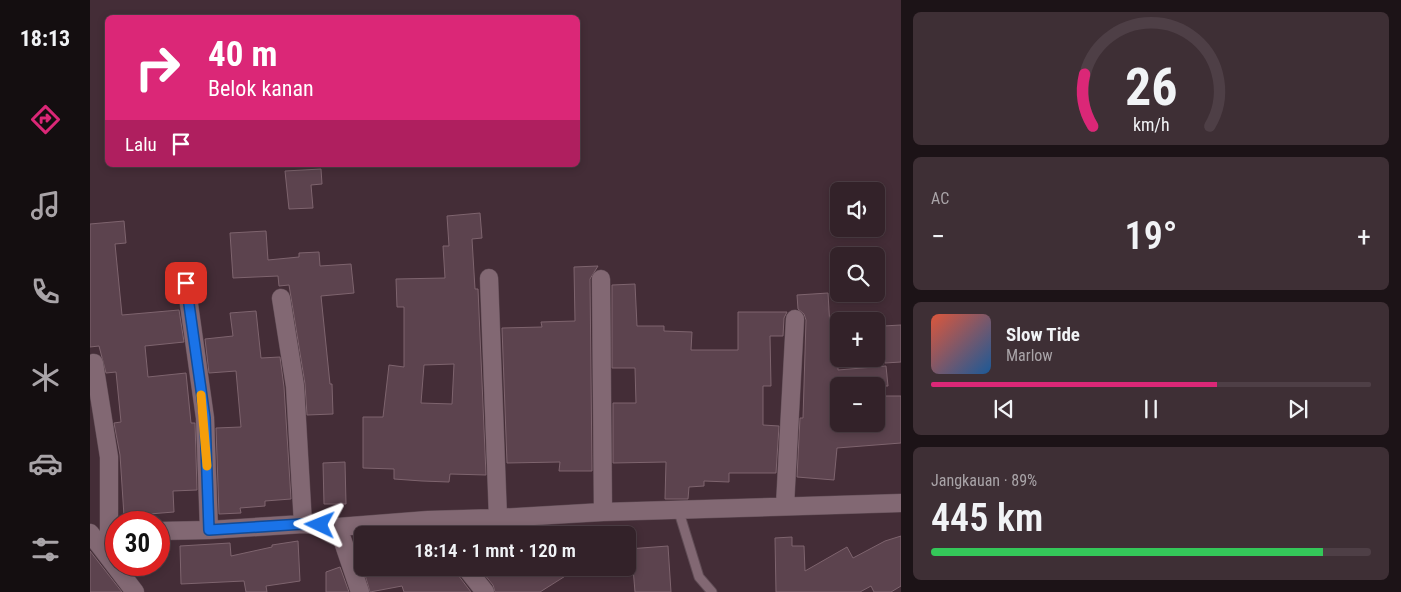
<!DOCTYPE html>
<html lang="id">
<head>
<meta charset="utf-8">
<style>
	body { margin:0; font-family:"Roboto Condensed",sans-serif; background:#3e2f35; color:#f1f3f6; height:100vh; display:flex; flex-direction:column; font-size:19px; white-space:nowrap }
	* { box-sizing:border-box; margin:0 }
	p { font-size:16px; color:#a9a4a8 }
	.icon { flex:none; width:28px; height:28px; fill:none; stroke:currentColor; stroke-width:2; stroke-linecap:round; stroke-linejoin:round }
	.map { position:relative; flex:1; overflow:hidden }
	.side { display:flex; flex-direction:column; gap:12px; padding:12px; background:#1c1317; width:500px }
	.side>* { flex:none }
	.hud { position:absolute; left:15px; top:15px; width:475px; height:152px; border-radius:8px; box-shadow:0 2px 8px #0003,0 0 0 1px #4e3f46; background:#db2777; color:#fff; overflow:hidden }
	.controls { position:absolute; left:740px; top:182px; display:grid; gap:10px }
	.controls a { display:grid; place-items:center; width:55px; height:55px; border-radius:8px; background:#332229; box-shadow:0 2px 8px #0003,0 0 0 1px #4e3f46; font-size:25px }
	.speed { position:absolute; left:15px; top:511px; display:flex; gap:10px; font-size:25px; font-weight:700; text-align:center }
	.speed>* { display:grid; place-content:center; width:65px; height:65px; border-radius:50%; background:#332229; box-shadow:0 2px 8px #0003,0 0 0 1px #4e3f46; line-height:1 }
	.speed .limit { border:8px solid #d22; background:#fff; color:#111 }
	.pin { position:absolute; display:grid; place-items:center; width:42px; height:42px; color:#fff; margin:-21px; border-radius:10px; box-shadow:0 2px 8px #0006 }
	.me { position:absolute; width:55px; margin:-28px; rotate:272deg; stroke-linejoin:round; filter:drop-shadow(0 0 4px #0008) }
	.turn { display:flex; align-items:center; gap:18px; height:105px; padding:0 20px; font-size:22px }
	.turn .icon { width:65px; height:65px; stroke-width:2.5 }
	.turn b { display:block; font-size:35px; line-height:42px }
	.then { display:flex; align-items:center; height:48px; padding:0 20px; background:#0003; gap:10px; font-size:19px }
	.big { font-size:38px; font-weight:600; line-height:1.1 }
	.side .tile { flex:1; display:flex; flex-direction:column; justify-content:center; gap:8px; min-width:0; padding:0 18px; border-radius:8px; background:#3e2f35 }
	.side .dial { align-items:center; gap:0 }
	.dial svg { height:130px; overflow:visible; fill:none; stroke:#4e3f46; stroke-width:7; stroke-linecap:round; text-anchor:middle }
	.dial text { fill:#f1f3f6; stroke:none }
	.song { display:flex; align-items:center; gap:15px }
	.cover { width:60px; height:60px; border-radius:8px; background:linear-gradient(135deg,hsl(10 70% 55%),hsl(210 70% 35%)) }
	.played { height:5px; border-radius:2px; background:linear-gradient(90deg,#db2777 65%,#4e3f46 65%) }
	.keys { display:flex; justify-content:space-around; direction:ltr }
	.heat { display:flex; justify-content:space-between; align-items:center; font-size:28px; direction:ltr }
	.charge { height:8px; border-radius:4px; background:linear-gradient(90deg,#34c759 89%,#4e3f46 0) }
	.trip { position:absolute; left:264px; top:526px; width:282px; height:50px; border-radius:8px; background:#332229; box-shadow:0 2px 8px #0003,0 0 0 1px #4e3f46; font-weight:600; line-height:50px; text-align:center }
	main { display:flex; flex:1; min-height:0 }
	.menu { display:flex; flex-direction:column; width:90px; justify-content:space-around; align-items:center; background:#140e10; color:#a9a4a8 }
	.menu .icon { width:35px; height:35px }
	.menu .active { color:#db2777 }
	.menu b { font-size:22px; color:#f1f3f6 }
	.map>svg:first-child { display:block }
	.building { fill:#5c434e; stroke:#7e646e; fill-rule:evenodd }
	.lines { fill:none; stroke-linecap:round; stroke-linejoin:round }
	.lane-casing { stroke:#604c55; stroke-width:11 }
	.street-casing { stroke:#604c55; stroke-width:19 }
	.lane { stroke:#826873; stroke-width:9 }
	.street { stroke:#826873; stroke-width:18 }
	.route-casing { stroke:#114b97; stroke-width:12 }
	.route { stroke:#1a73e8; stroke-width:9 }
	.slow { stroke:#f59e0b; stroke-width:9 }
</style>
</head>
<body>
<main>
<nav class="menu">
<b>18:13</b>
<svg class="icon active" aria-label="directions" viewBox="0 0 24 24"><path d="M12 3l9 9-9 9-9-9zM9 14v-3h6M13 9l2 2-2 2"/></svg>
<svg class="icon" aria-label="music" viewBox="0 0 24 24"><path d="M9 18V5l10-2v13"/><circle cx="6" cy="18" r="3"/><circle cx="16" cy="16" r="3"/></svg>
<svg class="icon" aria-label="phone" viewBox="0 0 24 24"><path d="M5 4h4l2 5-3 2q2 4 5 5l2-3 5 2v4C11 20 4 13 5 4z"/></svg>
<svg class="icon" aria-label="climate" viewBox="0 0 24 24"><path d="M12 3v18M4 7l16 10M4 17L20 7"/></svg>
<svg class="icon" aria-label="car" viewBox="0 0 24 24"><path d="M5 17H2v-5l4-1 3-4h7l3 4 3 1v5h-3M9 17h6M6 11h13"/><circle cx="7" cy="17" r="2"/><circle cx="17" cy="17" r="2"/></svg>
<svg class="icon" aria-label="filters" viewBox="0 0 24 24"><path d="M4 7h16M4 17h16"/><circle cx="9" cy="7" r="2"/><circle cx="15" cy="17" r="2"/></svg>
</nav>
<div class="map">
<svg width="811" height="592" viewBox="0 0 811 592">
	<rect width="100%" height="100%" fill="#442d37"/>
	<path class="building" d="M 231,169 L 232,184 L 221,185 L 223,208 L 199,209 L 195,171 Z
		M 390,213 L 392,238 L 382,239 L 385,289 L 388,289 L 396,475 L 360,474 L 359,482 L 332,481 L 304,479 L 304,469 L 273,468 L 273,417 L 293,417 L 299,365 L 314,367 L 314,307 L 307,307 L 306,279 L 355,278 L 353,246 L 359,246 L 357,216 ZM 364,364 L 362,404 L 331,403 L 334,365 Z
		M 34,221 L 36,243 L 25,244 L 32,315 L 89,310 L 94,342 L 55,346 L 58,377 L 96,373 L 101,423 L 105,423 L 107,490 L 83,491 L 84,512 L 34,516 L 30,455 L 24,423 L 31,422 L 26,372 L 16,373 L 9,346 L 0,347 L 0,224 Z
		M 176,231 L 178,260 L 209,257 L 209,253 L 229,252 L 230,266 L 261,264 L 264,293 L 231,296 L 240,384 L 242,384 L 243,414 L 217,415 L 215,384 L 199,285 L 189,286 L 188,276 L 143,278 L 140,233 Z
		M 508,266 L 500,279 L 502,471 L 469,471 L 470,462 L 417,463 L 412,328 L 452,327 L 451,322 L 485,321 L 484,267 Z
		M 545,284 L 547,326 L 574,326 L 574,331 L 602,332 L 601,350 L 648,350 L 648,312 L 697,312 L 694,318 L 693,336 L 680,336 L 681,386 L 673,386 L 673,425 L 689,426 L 686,473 L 639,473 L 639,482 L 614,481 L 614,486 L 599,487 L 598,499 L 575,499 L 576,462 L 523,463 L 523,403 L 546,403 L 545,368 L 522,368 L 522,285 Z
		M 738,293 L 742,361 L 748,361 L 748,370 L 796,366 L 798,386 L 748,386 L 749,424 L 786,424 L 786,396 L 811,396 L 811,443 L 747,448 L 744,480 L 707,477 L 710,418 L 713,418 L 716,320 L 714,314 L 708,309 L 707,295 Z
		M 166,311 L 171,358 L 190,357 L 194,387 L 201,499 L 175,501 L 175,506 L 150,508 L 151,513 L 129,514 L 126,428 L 151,427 L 146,371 L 119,373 L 115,339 L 143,336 L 140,313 Z
		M 811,325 L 811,362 L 795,363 L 793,326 Z
		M 255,462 L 256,504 L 234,504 L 233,463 Z
		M 811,536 L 811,586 L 801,592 L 784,592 L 781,586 L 770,592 L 686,592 L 685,538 L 702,537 L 702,546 L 714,546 L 715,571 L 757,547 L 763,558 L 795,541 Z
		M 208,541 L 210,581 L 176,586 L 177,592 L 156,592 L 154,581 L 91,584 L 90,546 L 140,543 L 141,556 L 182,547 L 182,545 Z
		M 578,546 L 581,592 L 545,592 L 543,568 L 538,569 L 538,549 Z
		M 0,551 L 32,592 L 0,592 Z
		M 250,567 L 259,592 L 236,592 L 236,572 Z
		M 273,568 L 366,568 L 368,575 L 381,592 L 314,592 L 312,586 L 280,592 Z
		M 389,568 L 488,568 L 450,592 L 405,592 L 403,585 Z"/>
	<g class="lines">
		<defs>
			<path id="lane" d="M 588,509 L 609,577 L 622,592"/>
			<path id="street" d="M 399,278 L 408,518
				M 511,279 L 513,512
				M 96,283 L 115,418 L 119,530
				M 191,298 L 205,386 L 213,524
				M 4,363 L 19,457 L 19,531
				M 695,505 L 705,319
				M 248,527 L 270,592
				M 69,531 L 119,530 L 213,524 L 248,527 L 338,520 L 408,518 L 513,512 L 811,503
				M 0,533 L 45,592
				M 376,568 L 395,592"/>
		</defs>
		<use href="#lane" class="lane-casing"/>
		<use href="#street" class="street-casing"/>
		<use href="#lane" class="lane"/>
		<use href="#street" class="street"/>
	</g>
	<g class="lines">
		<defs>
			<path id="route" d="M 96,283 L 115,418 L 119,530 L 213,524 L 230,525"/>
		</defs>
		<use href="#route" class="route-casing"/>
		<use href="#route" class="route"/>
		<path class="slow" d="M 111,395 L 117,466"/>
	</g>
</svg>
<div class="controls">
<a><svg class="icon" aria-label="sound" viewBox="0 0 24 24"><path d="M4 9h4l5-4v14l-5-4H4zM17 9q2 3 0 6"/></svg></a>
<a><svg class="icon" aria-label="search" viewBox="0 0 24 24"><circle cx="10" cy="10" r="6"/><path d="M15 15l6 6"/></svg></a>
<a>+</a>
<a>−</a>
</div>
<div class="speed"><div class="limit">30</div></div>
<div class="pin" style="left:96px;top:283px;background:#d93025"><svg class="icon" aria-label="arrive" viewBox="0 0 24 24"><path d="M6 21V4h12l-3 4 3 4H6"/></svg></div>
<svg class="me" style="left:230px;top:525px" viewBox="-20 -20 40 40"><path d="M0-17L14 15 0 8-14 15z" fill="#1a73e8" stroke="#fff" stroke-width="4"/></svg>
<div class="trip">18:14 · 1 mnt · 120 m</div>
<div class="hud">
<div class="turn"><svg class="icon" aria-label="right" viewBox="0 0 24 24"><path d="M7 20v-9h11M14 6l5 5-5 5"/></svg><div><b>40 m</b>Belok kanan</div></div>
<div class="then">Lalu<svg class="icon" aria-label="arrive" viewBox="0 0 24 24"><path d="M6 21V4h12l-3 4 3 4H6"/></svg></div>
</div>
</div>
<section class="side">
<div class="tile dial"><svg viewBox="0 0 100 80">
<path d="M14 69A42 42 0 1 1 86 69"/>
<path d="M14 69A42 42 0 0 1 9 37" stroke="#db2777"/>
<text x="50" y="56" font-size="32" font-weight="700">26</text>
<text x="50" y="72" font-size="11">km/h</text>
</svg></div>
<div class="tile"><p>AC</p>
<div class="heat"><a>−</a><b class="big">19°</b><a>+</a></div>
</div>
<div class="tile">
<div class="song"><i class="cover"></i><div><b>Slow Tide</b><p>Marlow</p></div></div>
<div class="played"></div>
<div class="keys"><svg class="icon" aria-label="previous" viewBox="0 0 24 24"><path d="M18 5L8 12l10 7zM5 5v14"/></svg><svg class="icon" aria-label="pause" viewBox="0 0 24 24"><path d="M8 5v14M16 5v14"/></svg><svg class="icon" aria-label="next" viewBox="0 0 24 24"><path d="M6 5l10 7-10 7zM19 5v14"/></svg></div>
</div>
<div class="tile"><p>Jangkauan · 89%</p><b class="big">445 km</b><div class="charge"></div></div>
</section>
</main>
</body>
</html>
